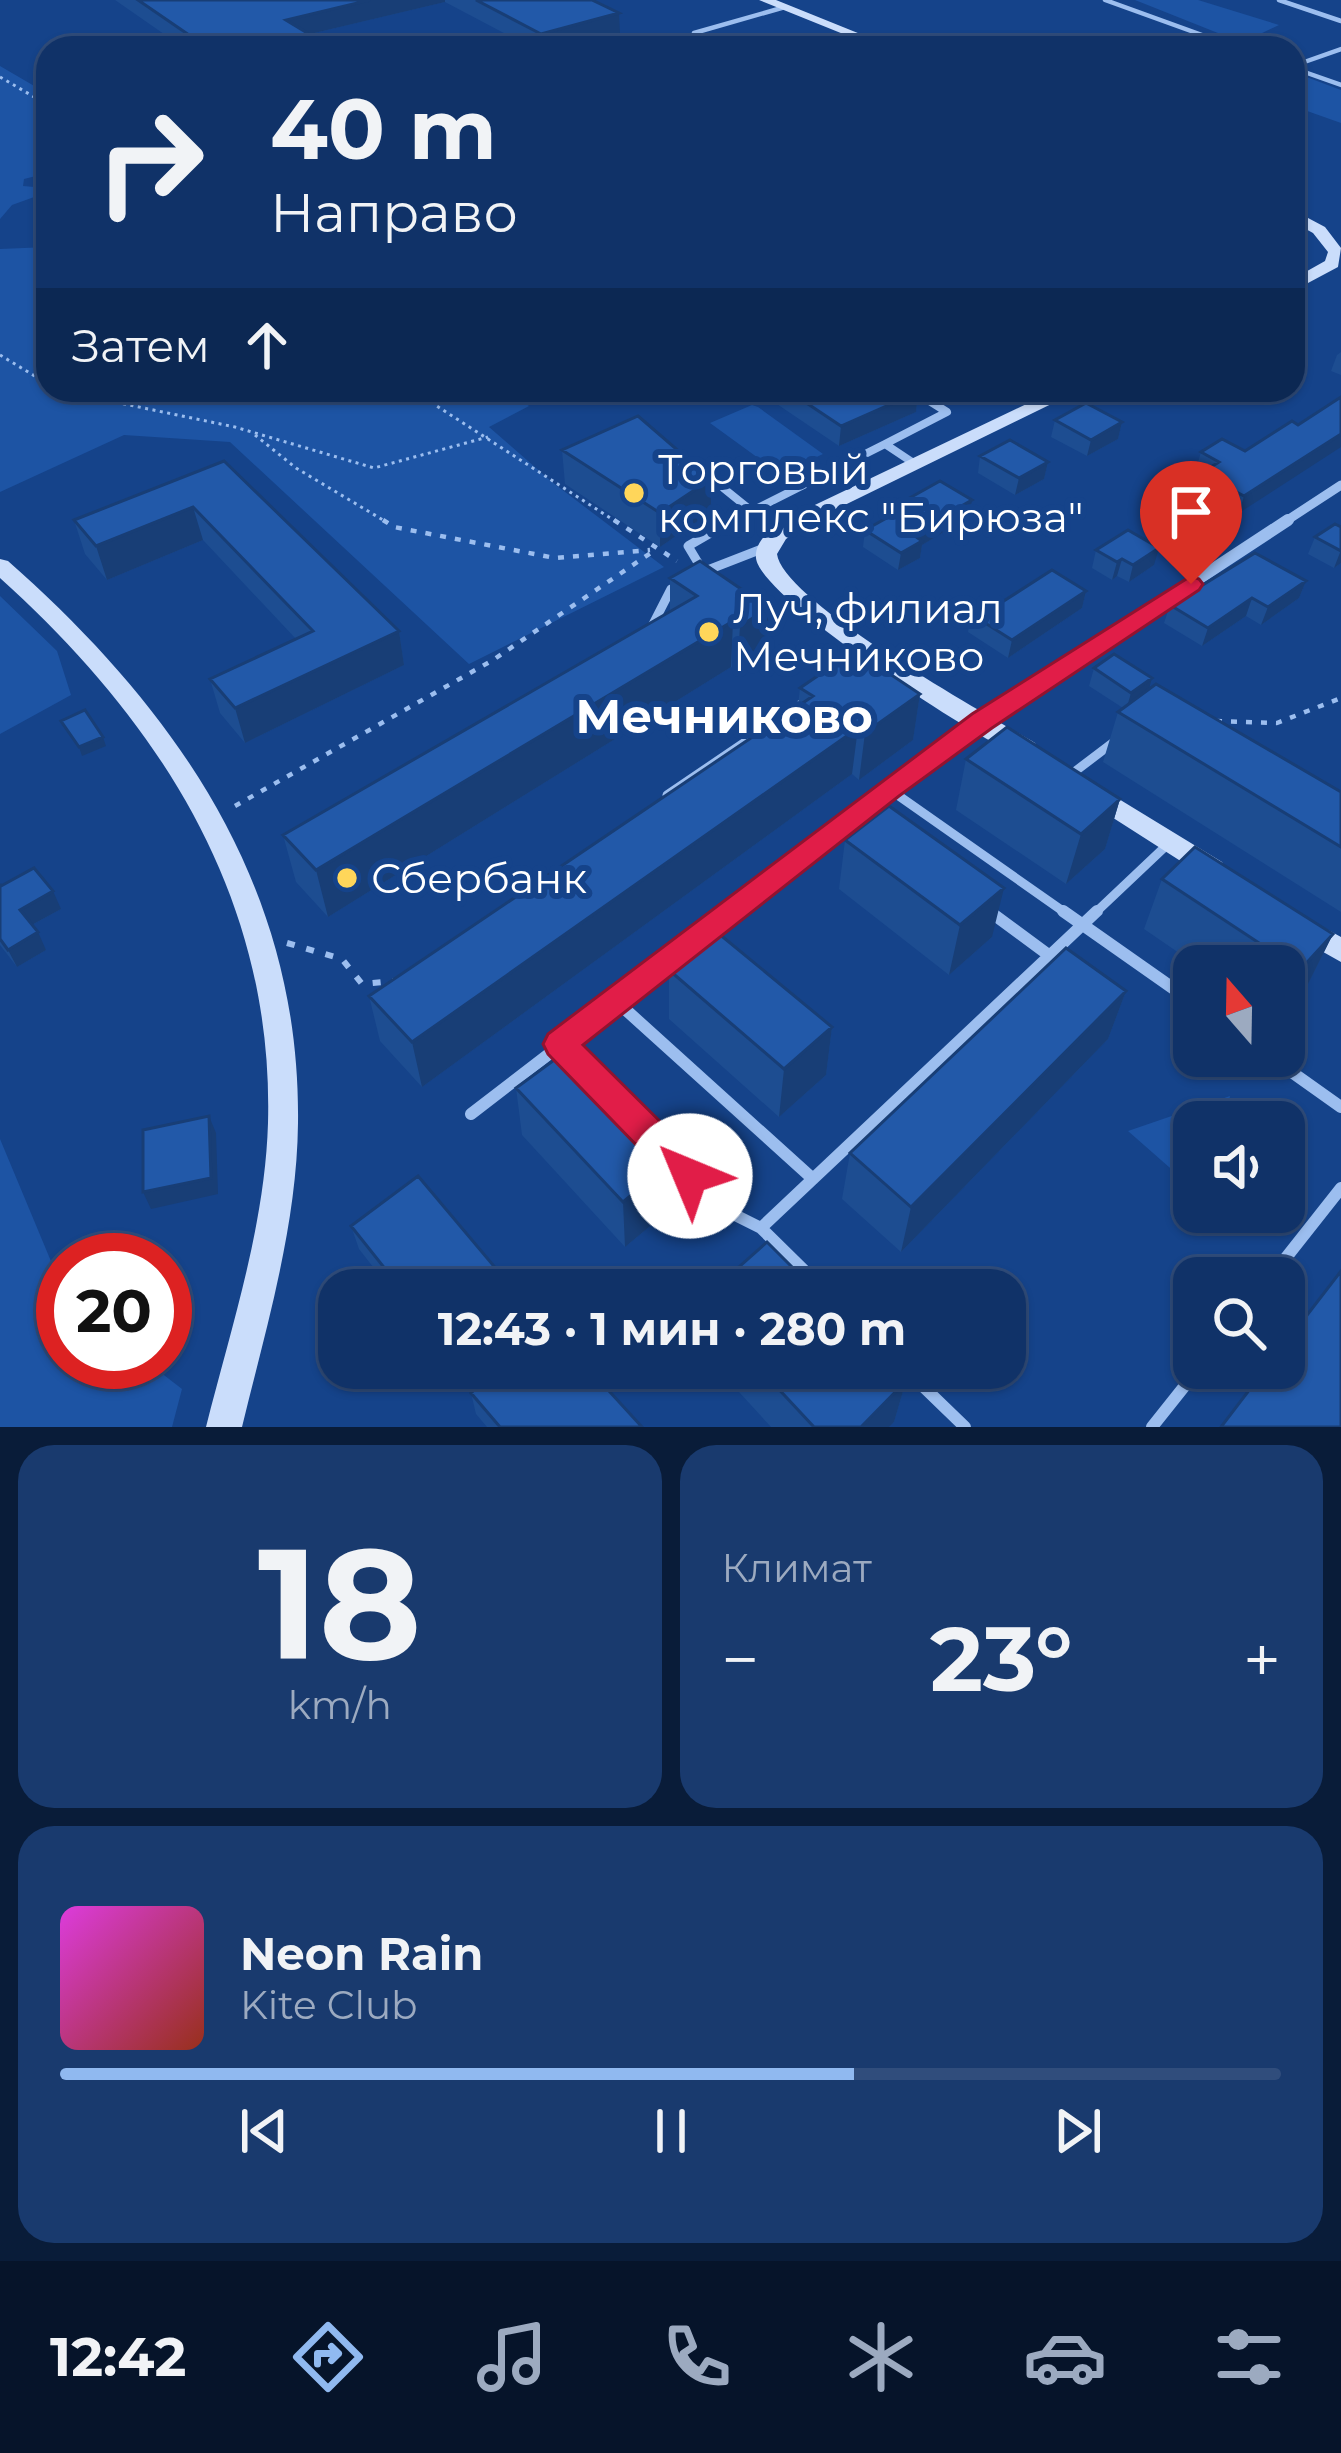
<!DOCTYPE html>
<html lang="ru">
<head>
<meta charset="utf-8">
<style>
	body { margin:0; font-family:Montserrat,sans-serif; background:#193a6e; color:#f1f3f6; height:100vh; display:flex; flex-direction:column; font-size:45px; white-space:nowrap }
	* { box-sizing:border-box; margin:0 }
	p { font-size:39px; color:#9caac0 }
	.icon { flex:none; width:66px; height:66px; fill:none; stroke:currentColor; stroke-width:2; stroke-linecap:round; stroke-linejoin:round }
	.map { position:relative; height:1427px; overflow:hidden }
	.panel { display:flex; flex-direction:column; gap:18px; padding:18px; background:#091c39; flex:1 }
	.panel>* { flex:none }
	.banner { position:absolute; left:36px; top:36px; width:1269px; height:366px; border-radius:36px; box-shadow:0 3px 9px #0004,0 0 0 3px #304d7c; background:#103268; color:#f1f3f6; overflow:hidden }
	.needle { width:78px; rotate:340deg }
	.fabs { position:absolute; left:1173px; top:945px; display:grid; gap:24px }
	.fabs a { display:grid; place-items:center; width:132px; height:132px; border-radius:24px; background:#103268; box-shadow:0 3px 9px #0004,0 0 0 3px #304d7c; font-size:60px }
	.speed { position:absolute; left:36px; top:1233px; display:flex; gap:24px; font-size:60px; font-weight:700; text-align:center }
	.speed>* { display:grid; place-content:center; width:156px; height:156px; border-radius:50%; background:#103268; box-shadow:0 3px 9px #0004,0 0 0 3px #304d7c; line-height:1 }
	.speed .limit { border:18px solid #d22; background:#fff; color:#111 }
	.pin { position:absolute; display:grid; place-items:center; width:102px; height:102px; color:#fff; margin:-123px -51px; border-radius:50% 50% 50% 0; rotate:-45deg; box-shadow:0 0 12px #0007 }
	.pin .icon { rotate:45deg }
	.me { position:absolute; width:132px; margin:-66px; rotate:315deg; stroke-linejoin:round; filter:drop-shadow(0 0 9px #0008) }
	.turn { display:flex; align-items:center; gap:42px; height:252px; padding:0 36px; font-size:54px }
	.turn .icon { width:156px; height:156px; stroke-width:2.5 }
	.turn b { display:block; font-size:84px; line-height:102px }
	.then { display:flex; align-items:center; height:114px; padding:0 36px; background:#0003; gap:24px; font-size:45px }
	.big { font-size:90px; font-weight:700; line-height:1.1 }
	.panel .widget { flex:1; display:flex; flex-direction:column; justify-content:center; gap:18px; min-width:0; padding:0 42px; border-radius:36px; background:#193a6e }
	.panel .dial { align-items:center; gap:0 }
	.dial b { font-size:156px; line-height:1 }
	.song { display:flex; align-items:center; gap:36px }
	.cover { width:144px; height:144px; border-radius:18px; background:linear-gradient(135deg,hsl(300 70% 55%),hsl(10 70% 35%)) }
	.played { height:12px; border-radius:6px; background:linear-gradient(90deg,#90b9f0 65%,#304d7c 65%) }
	.keys { display:flex; justify-content:space-around; direction:ltr }
	.heat { display:flex; justify-content:space-between; align-items:center; font-size:66px; direction:ltr }
	.panel .tiles { flex:1; display:grid; gap:18px; grid-template-columns:1fr 1fr }
	.widget:last-child { grid-column:span 2 }
	.trip { position:absolute; left:318px; top:1269px; width:708px; height:120px; border-radius:36px; background:#103268; box-shadow:0 3px 9px #0004,0 0 0 3px #304d7c; font-weight:700; line-height:120px; text-align:center }
	.menu { display:flex; height:192px; justify-content:space-around; align-items:center; background:#06142a; color:#9caac0 }
	.menu .icon { width:84px; height:84px }
	.menu .current { color:#90b9f0 }
	.menu b { font-size:54px; color:#f1f3f6 }
	.map>svg:first-child { display:block }
	.green { fill:#1d54a4 }
	.lines { fill:none; stroke-linecap:round; stroke-linejoin:round }
	.path-far2 { stroke:#9cbeef; stroke-width:3; stroke-dasharray:3 4.5; stroke-linecap:butt }
	.path-far1 { stroke:#9cbeef; stroke-width:4.5; stroke-dasharray:6 9; stroke-linecap:butt }
	.path { stroke:#9cbeef; stroke-width:6; stroke-dasharray:8 12; stroke-linecap:butt }
	.lane-far3 { stroke:#9cbeef; stroke-width:4.5 }
	.lane-far2 { stroke:#9cbeef; stroke-width:8 }
	.lane-far1 { stroke:#9cbeef; stroke-width:9 }
	.lane { stroke:#9cbeef; stroke-width:12 }
	.street-far1 { stroke:#9cbeef; stroke-width:9 }
	.street { stroke:#9cbeef; stroke-width:12 }
	.secondary { fill:#caddfb; fill-rule:evenodd }
	.wall { fill:#1d4d91 }
	.shaded-wall { fill:#183e76 }
	.building { fill:#2259a9; stroke:#183e76; stroke-width:3 }
	.route { fill:#e11d48; stroke:#92132f; stroke-width:3 }
	.poi-dot { fill:#ffd65a; stroke:#15438a; stroke-width:4.5 }
	.labels { text-anchor:middle; dominant-baseline:central; stroke-width:12; stroke-linejoin:round; paint-order:stroke }
	.poi-label { font-size:42px; fill:#fff; stroke:#15438a; text-anchor:start }
	.quarter-label { font-size:48px; font-weight:bold; fill:#fff; stroke:#15438a }
</style>
</head>
<body>
<div class="map">
<svg width="1341" height="1427" viewBox="0 0 1341 1427">
	<rect width="100%" height="100%" fill="#15438a"/>
	<path class="green" d="M 1135,0 L 1198,0 L 1279,25 L 1260,34 L 1261,42 L 1238,41 Z
		M 0,66 L 48,94 L 48,173 L 24,179 L 23,186 L 46,188 L 48,192 L 12,205 L 0,219 Z
		M 1293,72 L 1341,90 L 1341,123 L 1293,106 Z
		M 48,247 L 48,390 L 508,390 L 529,406 L 489,427 L 552,482 L 664,567 L 469,664 L 230,442 L 124,435 L 0,492 L 0,249 Z
		M 752,405 L 758,407 L 823,454 L 780,474 L 710,423 Z
		M 0,596 L 57,651 L 71,695 L 0,734 Z
		M 1230,1096 L 1224,1122 L 1194,1122 L 1194,1189 L 1128,1131 Z
		M 0,1139 L 63,1290 L 63,1362 L 147,1362 L 182,1389 L 172,1427 L 0,1427 Z"/>
	<g class="lines">
		<path class="path-far2" d="M 0,77 L 48,105
			M 0,355 L 48,384
			M 57,390 L 235,427 L 374,468 L 488,437
			M 412,390 L 618,523
			M 996,403 L 1016,390
			M 255,435 L 296,468 L 388,523"/>
		<path class="path-far1" d="M 383,520 L 394,527 L 555,558 L 650,550
			M 614,520 L 677,561
			M 1216,721 L 1277,723 L 1341,698
			M 235,806 L 493,660 L 655,550"/>
		<path class="path" d="M 287,943 L 342,959 L 362,984 L 393,981"/>
		<path class="lane-far3" d="M 1105,0 L 1238,48
			M 1279,0 L 1341,21
			M 694,33 L 785,7
			M 1293,66 L 1341,49
			M 1293,68 L 1341,85"/>
		<path class="lane-far2" d="M 885,444 L 947,412 L 912,390
			M 701,470 L 753,512
			M 728,523 L 885,444 L 915,464"/>
		<path class="lane-far1" d="M 703,571 L 688,546 L 733,520
			M 700,573 L 767,547
			M 650,630 L 671,589 L 680,585
			M 1069,776 L 1115,741
			M 889,789 L 1067,914
			M 667,795 L 807,700
			M 987,909 L 993,914
			M 731,914 L 977,724
			M 1094,914 L 1168,844"/>
		<path class="lane" d="M 989,911 L 1050,956
			M 1063,911 L 1194,1003
			M 616,1001 L 813,1179
			M 559,1044 L 723,1209 L 761,1228
			M 1269,1056 L 1341,1107
			M 471,1114 L 735,911
			M 1270,1278 L 1341,1188
			M 824,1290 L 761,1228 L 1097,911
			M 904,1368 L 965,1427
			M 1152,1427 L 1199,1368"/>
		<path class="street-far1" d="M 1283,523 L 1341,485"/>
		<path class="street" d="M 982,721 L 1288,520"/>
		<path class="secondary" d="M 759,0 L 776,0 L 895,48 L 878,48 Z
			M 1293,210 L 1325,227 L 1341,248 L 1338,267 L 1293,291 L 1293,279 L 1325,261 L 1328,252 L 1313,233 L 1293,222 Z
			M 1056,390 L 1080,390 L 812,521 L 786,539 L 777,554 C 783,602 987,714 1035,743 L 1038,749 L 1035,755 L 1026,758 C 984,745 759,597 756,558 C 754,536 782,522 798,513 Z
			M 0,559 L 8,561 C 178,711 301,888 298,1123 C 297,1226 266,1328 242,1427 L 206,1427 C 231,1328 265,1226 268,1123 C 274,899 161,723 0,578 Z
			M 1091,782 L 1222,862 L 1226,869 L 1222,876 L 1213,879 L 1204,876 L 1082,798 L 1078,791 L 1082,784 Z
			M 1303,916 L 1341,937 L 1341,962 L 1293,935 L 1289,927 L 1293,919 Z"/>
	</g>
	<path class="wall" d="M 115,0 L 592,0 L 620,33 L 563,48 L 532,48 L 445,2 L 310,34 L 332,48 L 184,48 Z
		M 1341,352 L 1341,375 L 1331,371 L 1337,355 Z
		M 768,390 L 915,390 L 918,392 L 916,412 L 839,446 L 768,398 Z
		M 1153,390 L 1194,390 L 1175,401 Z
		M 1055,420 L 1122,422 L 1118,439 L 1087,456 L 1051,437 Z
		M 1292,421 L 1239,513 L 1196,490 L 1202,473 L 1196,469 L 1201,452 L 1245,451 Z
		M 562,450 L 711,512 L 660,547 L 565,484 Z
		M 980,456 L 1048,462 L 1044,479 L 1015,495 L 978,473 Z
		M 224,461 L 399,631 L 404,665 L 245,743 L 220,713 L 210,679 L 296,639 L 203,540 L 107,580 L 85,554 L 74,520 Z
		M 906,500 L 969,517 L 922,545 L 920,558 L 898,570 L 863,547 L 865,530 L 905,508 Z
		M 1341,527 L 1341,563 L 1334,568 L 1308,554 L 1315,537 Z
		M 1096,550 L 1154,565 L 1129,582 L 1117,576 L 1112,580 L 1092,568 Z
		M 700,561 L 766,655 L 737,672 L 731,667 L 328,917 L 296,882 L 283,835 L 670,611 L 670,578 Z
		M 1306,581 L 1299,598 L 1261,625 L 1246,616 L 1202,646 L 1164,623 L 1170,605 Z
		M 1086,591 L 1082,608 L 1008,658 L 968,632 L 971,614 L 996,606 Z
		M 846,668 L 920,694 L 913,740 L 859,780 L 852,774 L 422,1087 L 380,1041 L 369,996 L 798,706 L 800,688 Z
		M 1094,668 L 1149,689 L 1341,792 L 1341,912 L 1103,762 L 1118,712 L 1123,708 L 1089,686 Z
		M 966,759 L 1120,799 L 1105,849 L 1066,884 L 956,810 Z
		M 845,840 L 992,937 L 949,975 L 839,889 Z
		M 1162,879 L 1333,934 L 1308,984 L 1284,1010 L 1284,966 L 1198,966 L 1144,929 Z
		M 0,884 L 61,909 L 32,925 L 46,950 L 17,967 L 0,945 Z
		M 669,970 L 832,1027 L 826,1075 L 779,1117 L 669,1019 Z
		M 1126,991 L 1108,1039 L 901,1252 L 842,1199 L 850,1153 Z
		M 516,1088 L 673,1161 L 673,1207 L 625,1247 L 522,1135 Z
		M 351,1226 L 514,1290 L 391,1290 L 359,1249 Z
		M 717,1368 L 893,1368 L 906,1381 L 894,1422 L 889,1427 L 771,1427 Z
		M 471,1393 L 642,1427 L 487,1427 L 476,1414 Z"/>
	<path class="shaded-wall" d="M 370,0 L 445,0 L 445,2 L 289,39 L 286,20 Z
		M 619,13 L 620,33 L 563,48 L 542,48 L 541,34 Z
		M 1178,390 L 1194,390 L 1175,401 Z
		M 918,392 L 916,412 L 839,446 L 841,426 Z
		M 1122,422 L 1118,439 L 1087,456 L 1091,440 Z
		M 1341,434 L 1341,447 L 1239,513 L 1244,496 Z
		M 1048,462 L 1044,479 L 1015,495 L 1019,478 Z
		M 711,479 L 711,512 L 660,547 L 660,513 Z
		M 972,500 L 969,517 L 922,545 L 920,558 L 898,570 L 901,553 L 912,534 Z
		M 193,507 L 203,540 L 107,580 L 96,546 Z
		M 1159,548 L 1154,565 L 1129,582 L 1133,565 Z
		M 1341,550 L 1341,563 L 1334,568 Z
		M 1122,559 L 1117,576 L 1112,580 L 1117,562 Z
		M 1306,581 L 1299,598 L 1261,625 L 1268,607 Z
		M 1086,591 L 1082,608 L 1008,658 L 1012,640 Z
		M 1252,598 L 1246,616 L 1202,646 L 1208,628 Z
		M 769,608 L 766,655 L 737,672 L 740,626 Z
		M 733,621 L 731,667 L 328,917 L 316,870 Z
		M 399,631 L 404,665 L 245,743 L 235,708 Z
		M 1152,678 L 1147,696 L 1126,710 L 1131,693 Z
		M 920,694 L 913,740 L 859,780 L 865,733 Z
		M 858,728 L 852,774 L 422,1087 L 412,1042 Z
		M 103,737 L 106,746 L 82,756 L 79,747 Z
		M 1120,799 L 1105,849 L 1066,884 L 1081,834 Z
		M 1004,888 L 992,937 L 949,975 L 960,925 Z
		M 53,891 L 61,909 L 28,927 L 20,910 Z
		M 38,932 L 46,950 L 17,967 L 8,950 Z
		M 1333,934 L 1308,984 L 1284,1010 L 1284,1003 L 1300,970 Z
		M 1126,991 L 1108,1039 L 901,1252 L 911,1207 Z
		M 832,1027 L 826,1075 L 779,1117 L 784,1069 Z
		M 209,1116 L 216,1133 L 218,1194 L 151,1209 L 143,1192 Z
		M 673,1161 L 673,1207 L 625,1247 L 623,1202 Z
		M 458,1368 L 472,1368 L 460,1378 Z
		M 906,1381 L 894,1422 L 889,1427 L 861,1427 Z"/>
	<path class="building" d="M 138,0 L 370,0 L 286,20 L 332,48 L 208,48 Z
		M 476,0 L 592,0 L 619,13 L 541,34 Z
		M 787,390 L 915,390 L 918,392 L 841,426 Z
		M 1341,397 L 1341,434 L 1244,496 L 1201,473 L 1219,462 L 1201,452 L 1222,439 L 1245,451 L 1292,421 L 1298,425 Z
		M 1086,403 L 1122,422 L 1091,440 L 1055,420 Z
		M 638,416 L 711,479 L 660,513 L 562,450 Z
		M 1010,440 L 1048,462 L 1019,478 L 980,456 Z
		M 224,461 L 399,631 L 235,708 L 210,679 L 313,631 L 193,507 L 96,546 L 74,520 Z
		M 940,481 L 972,500 L 912,534 L 922,541 L 901,553 L 865,530 L 912,504 L 906,500 Z
		M 1335,524 L 1341,527 L 1341,551 L 1315,537 Z
		M 1128,530 L 1159,548 L 1133,565 L 1122,559 L 1117,562 L 1096,550 Z
		M 1255,553 L 1306,581 L 1268,607 L 1252,598 L 1208,628 L 1170,605 Z
		M 700,561 L 769,608 L 740,626 L 733,621 L 316,870 L 283,835 L 697,596 L 670,578 Z
		M 1052,570 L 1086,591 L 1012,640 L 971,614 L 991,602 L 996,606 Z
		M 1114,654 L 1152,678 L 1131,693 L 1094,668 Z
		M 863,656 L 920,694 L 865,733 L 858,728 L 412,1042 L 369,996 L 813,696 L 800,688 L 838,662 L 846,668 Z
		M 1156,684 L 1341,792 L 1341,847 L 1118,712 Z
		M 85,710 L 103,737 L 79,747 L 61,721 Z
		M 1007,727 L 1120,799 L 1081,834 L 966,759 Z
		M 889,806 L 1004,888 L 960,925 L 845,840 Z
		M 1195,847 L 1333,934 L 1300,970 L 1162,879 Z
		M 34,868 L 53,891 L 20,910 L 38,932 L 8,950 L 0,939 L 0,884 L 1,886 Z
		M 718,933 L 832,1027 L 784,1069 L 669,970 Z
		M 1066,948 L 1126,991 L 911,1207 L 850,1153 Z
		M 565,1052 L 673,1161 L 623,1202 L 516,1088 Z
		M 209,1116 L 211,1178 L 143,1192 L 143,1130 Z
		M 418,1176 L 514,1290 L 402,1290 L 351,1226 Z
		M 767,1242 L 815,1290 L 713,1290 Z
		M 1341,1271 L 1341,1427 L 1221,1427 L 1266,1368 L 1284,1368 L 1284,1345 Z
		M 498,1368 L 588,1368 L 642,1427 L 500,1427 L 471,1393 Z
		M 759,1368 L 893,1368 L 906,1381 L 861,1427 L 814,1427 Z"/>
	<path class="route" d="M 1191,576 L 1199,579 L 1203,584 L 1199,590 L 992,728 L 899,796 L 583,1045 L 703,1164 L 708,1176 L 703,1187 L 690,1192 L 677,1187 L 548,1054 L 543,1044 L 548,1034 L 972,714 Z"/>
	<g class="poi-dot">
		<circle cx="634" cy="493" r="12"/>
		<circle cx="709" cy="632" r="12"/>
		<circle cx="347" cy="878" r="12"/>
	</g>
	<g class="labels">
		<g class="poi-label">
			<text x="658" y="469">Торговый<tspan x="658" dy="48">комплекс "Бирюза"</tspan></text>
			<text x="733" y="608">Луч, филиал<tspan x="733" dy="48">Мечниково</tspan></text>
			<text x="371" y="878">Сбербанк</text>
		</g>
		<g class="quarter-label">
			<text x="724" y="716">Мечниково</text>
		</g>
	</g>
</svg>
<div class="fabs">
<a><svg class="needle" viewBox="-14 -14 28 28"><path d="M0-13l5 13h-10z" fill="#e53935"/><path d="M0 13l5-13h-10z" fill="#9caac0"/></svg></a>
<a><svg class="icon" aria-label="sound" viewBox="0 0 24 24"><path d="M4 9h4l5-4v14l-5-4H4zM17 9q2 3 0 6"/></svg></a>
<a><svg class="icon" aria-label="search" viewBox="0 0 24 24"><circle cx="10" cy="10" r="6"/><path d="M15 15l6 6"/></svg></a>
</div>
<div class="speed"><div class="limit">20</div></div>
<div class="pin" style="left:1191px;top:584px;background:#d93025"><svg class="icon" aria-label="arrive" viewBox="0 0 24 24"><path d="M6 21V4h12l-3 4 3 4H6"/></svg></div>
<svg class="me" style="left:690px;top:1176px" viewBox="-20 -20 40 40"><circle r="19" fill="#fff"/><path d="M0-13L10 11 0 6-10 11z" fill="#e11d48"/></svg>
<div class="trip">12:43 · 1 мин · 280 m</div>
<div class="banner">
<div class="turn"><svg class="icon" aria-label="right" viewBox="0 0 24 24"><path d="M7 20v-9h11M14 6l5 5-5 5"/></svg><div><b>40 m</b>Направо</div></div>
<div class="then">Затем<svg class="icon" aria-label="ahead" viewBox="0 0 24 24"><path d="M12 20V5M6 11l6-6 6 6"/></svg></div>
</div>
</div>
<section class="panel">
<div class="tiles">
<div class="widget dial"><b>18</b><p>km/h</p></div>
<div class="widget"><p>Климат</p>
<div class="heat"><a>−</a><b class="big">23°</b><a>+</a></div>
</div>
<div class="widget">
<div class="song"><i class="cover"></i><div><b>Neon Rain</b><p>Kite Club</p></div></div>
<div class="played"></div>
<div class="keys"><svg class="icon" aria-label="previous" viewBox="0 0 24 24"><path d="M18 5L8 12l10 7zM5 5v14"/></svg><svg class="icon" aria-label="pause" viewBox="0 0 24 24"><path d="M8 5v14M16 5v14"/></svg><svg class="icon" aria-label="next" viewBox="0 0 24 24"><path d="M6 5l10 7-10 7zM19 5v14"/></svg></div>
</div>
</div>
</section>
<nav class="menu">
<b>12:42</b>
<svg class="icon current" aria-label="directions" viewBox="0 0 24 24"><path d="M12 3l9 9-9 9-9-9zM9 14v-3h6M13 9l2 2-2 2"/></svg>
<svg class="icon" aria-label="music" viewBox="0 0 24 24"><path d="M9 18V5l10-2v13"/><circle cx="6" cy="18" r="3"/><circle cx="16" cy="16" r="3"/></svg>
<svg class="icon" aria-label="phone" viewBox="0 0 24 24"><path d="M5 4h4l2 5-3 2q2 4 5 5l2-3 5 2v4C11 20 4 13 5 4z"/></svg>
<svg class="icon" aria-label="climate" viewBox="0 0 24 24"><path d="M12 3v18M4 7l16 10M4 17L20 7"/></svg>
<svg class="icon" aria-label="car" viewBox="0 0 24 24"><path d="M5 17H2v-5l4-1 3-4h7l3 4 3 1v5h-3M9 17h6M6 11h13"/><circle cx="7" cy="17" r="2"/><circle cx="17" cy="17" r="2"/></svg>
<svg class="icon" aria-label="filters" viewBox="0 0 24 24"><path d="M4 7h16M4 17h16"/><circle cx="9" cy="7" r="2"/><circle cx="15" cy="17" r="2"/></svg>
</nav>
</body>
</html>
